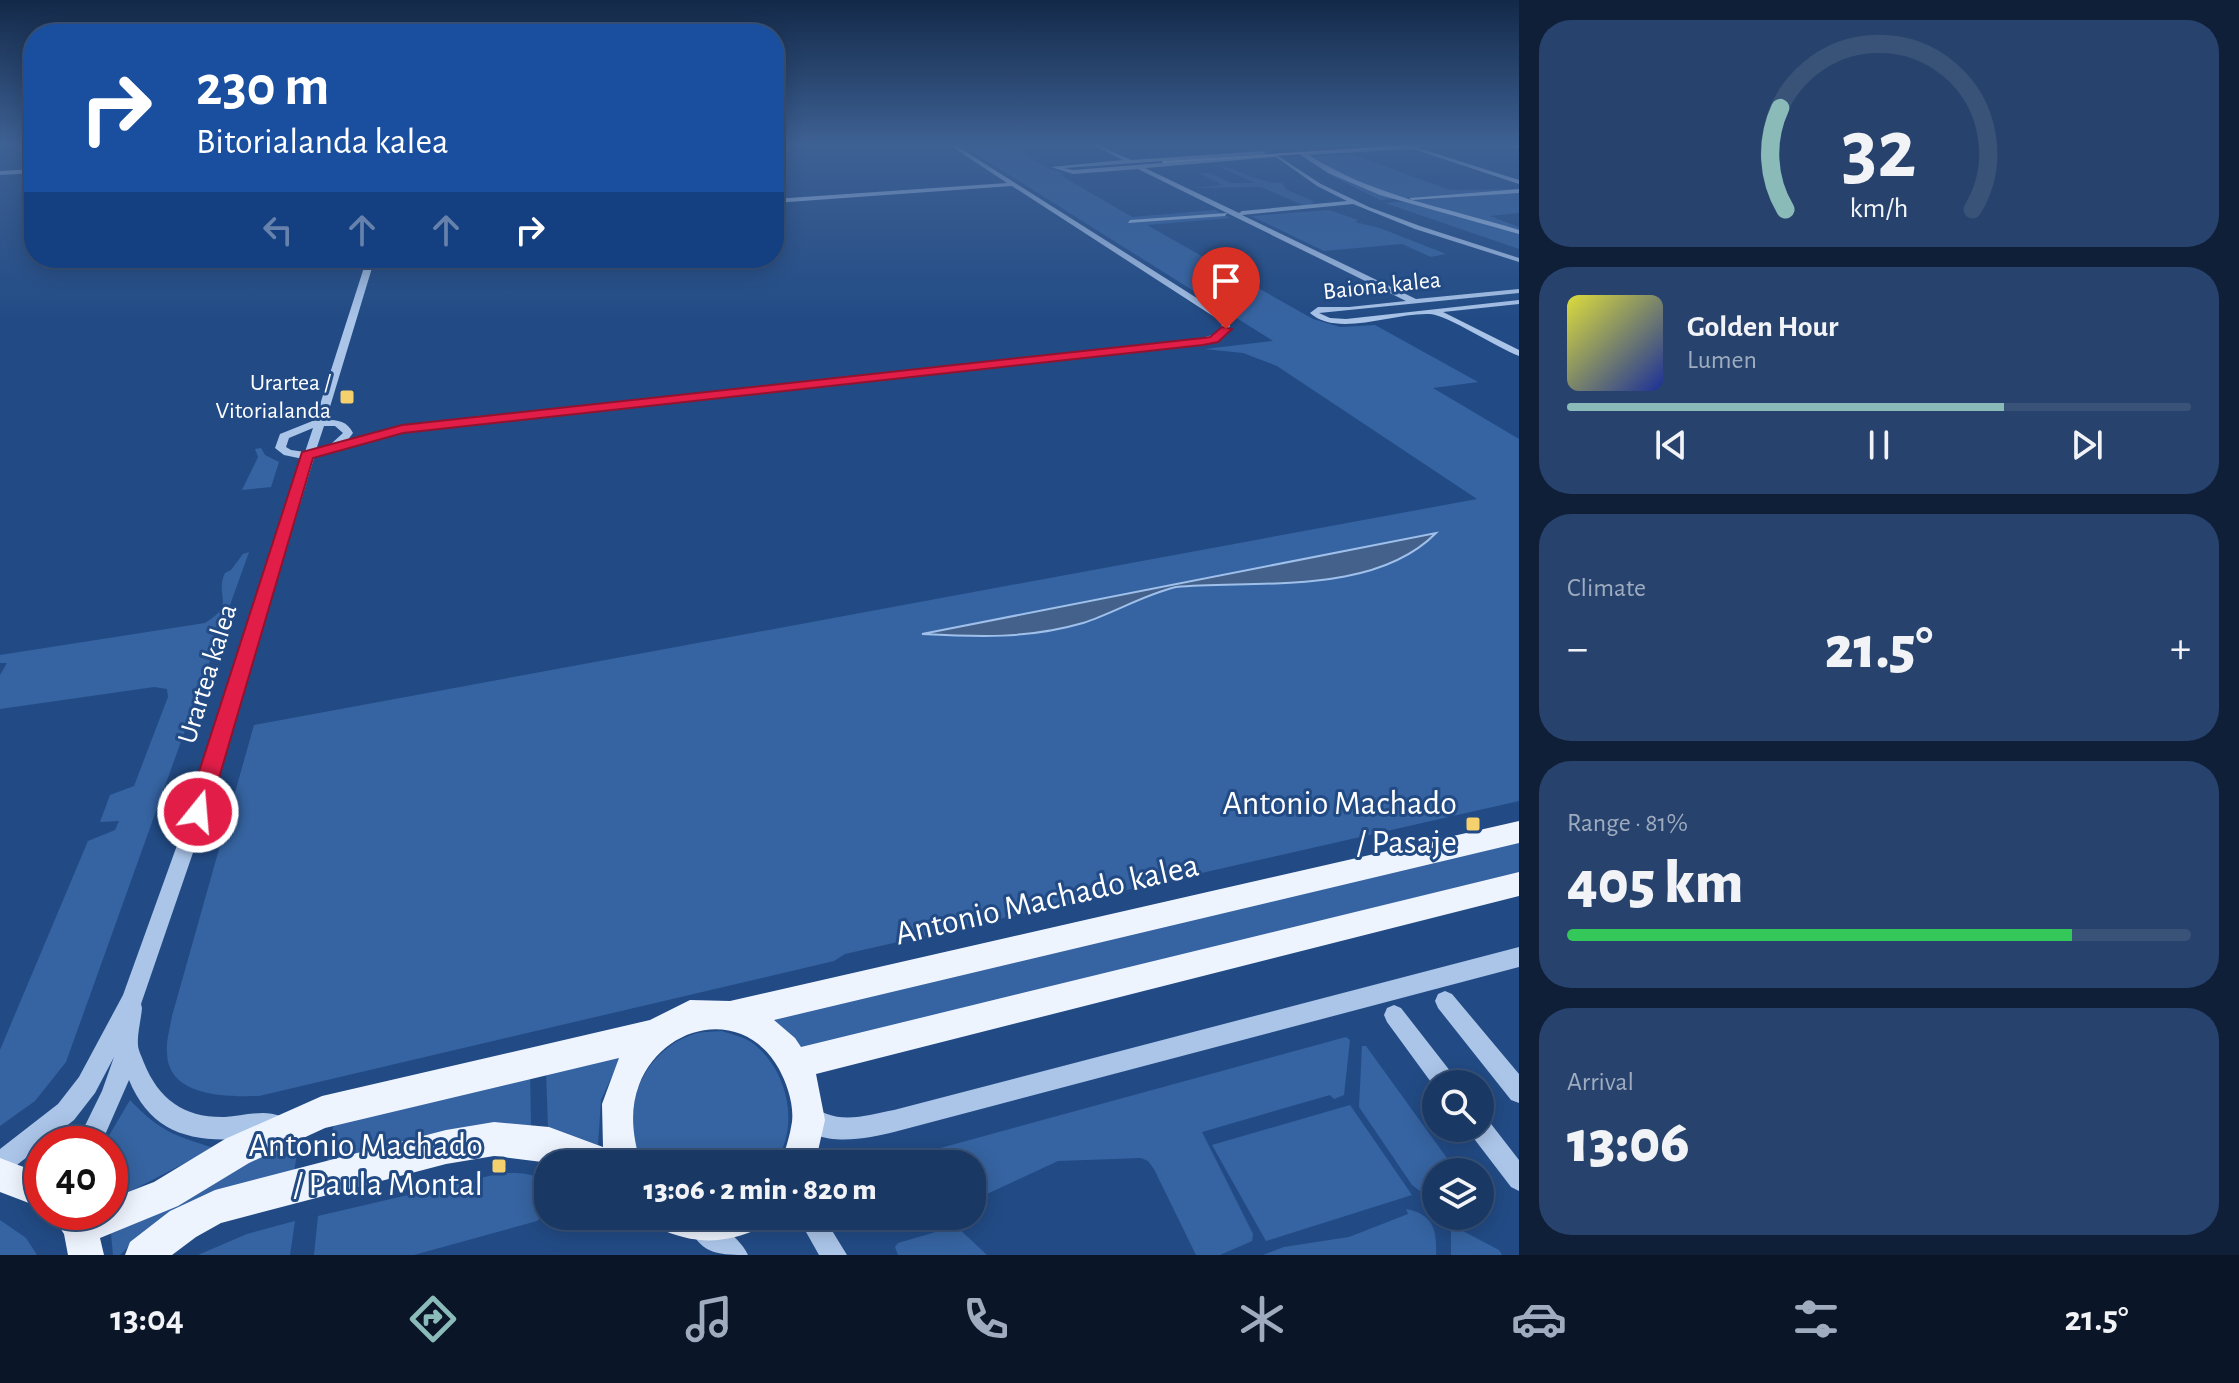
<!DOCTYPE html>
<html lang="en">
<head>
<meta charset="utf-8">
<style>
	body { margin:0; font-family:"Alegreya Sans",sans-serif; background:#27436d; color:#f1f3f6; height:100vh; display:flex; flex-direction:column; font-size:30px; white-space:nowrap }
	* { box-sizing:border-box; margin:0 }
	p { font-size:26px; color:#9facbf }
	.icon { flex:none; width:44px; height:44px; fill:none; stroke:currentColor; stroke-width:2; stroke-linecap:round; stroke-linejoin:round }
	.map { position:relative; flex:1; overflow:hidden }
	.details { display:flex; flex-direction:column; gap:20px; padding:20px; background:#0e1f37; width:720px }
	.details>* { flex:none }
	.guide { position:absolute; left:24px; top:24px; width:760px; height:244px; border-radius:32px; box-shadow:0 4px 20px #0003,0 0 0 2px #385278; background:#1a4fa0; color:#fff; overflow:hidden }
	.buttons { position:absolute; left:1422px; top:1070px; display:grid; gap:16px }
	.buttons a { display:grid; place-items:center; width:72px; height:72px; border-radius:50%; background:#1a3864; box-shadow:0 4px 20px #0003,0 0 0 2px #385278; font-size:40px }
	.speed { position:absolute; left:24px; top:1126px; display:flex; gap:16px; font-size:40px; font-weight:700; text-align:center }
	.speed>* { display:grid; place-content:center; width:104px; height:104px; border-radius:50%; background:#1a3864; box-shadow:0 4px 20px #0003,0 0 0 2px #385278; line-height:1 }
	.speed .limit { border:12px solid #d22; background:#fff; color:#111 }
	.pin { position:absolute; display:grid; place-items:center; width:68px; height:68px; color:#fff; margin:-82px -34px; border-radius:50% 50% 50% 0; rotate:-45deg; box-shadow:0 0 8px #0007 }
	.pin .icon { rotate:45deg }
	.me { position:absolute; width:88px; margin:-44px; rotate:17deg; stroke-linejoin:round; filter:drop-shadow(0 0 6px #0008) }
	.turn { display:flex; align-items:center; gap:28px; height:168px; padding:0 40px; font-size:36px }
	.turn .icon { width:104px; height:104px; stroke-width:2.5 }
	.turn b { display:block; font-size:56px; line-height:68px }
	.lanes { display:flex; align-items:center; height:76px; padding:0 40px; background:#0003; justify-content:center; gap:40px; direction:ltr }
	.lanes .off { opacity:.35 }
	.big { font-size:60px; font-weight:800; line-height:1.1 }
	.details .card { flex:1; display:flex; flex-direction:column; justify-content:center; gap:12px; min-width:0; padding:0 28px; border-radius:32px; background:#27436d }
	.details .dial { align-items:center; gap:0 }
	.dial svg { height:208px; overflow:visible; fill:none; stroke:#385278; stroke-width:7; stroke-linecap:round; text-anchor:middle }
	.dial text { fill:#f1f3f6; stroke:none }
	.song { display:flex; align-items:center; gap:24px }
	.cover { width:96px; height:96px; border-radius:12px; background:linear-gradient(135deg,hsl(60 70% 55%),hsl(230 70% 35%)) }
	.played { height:8px; border-radius:4px; background:linear-gradient(90deg,#8bbbb9 70%,#385278 70%) }
	.keys { display:flex; justify-content:space-around; direction:ltr }
	.heat { display:flex; justify-content:space-between; align-items:center; font-size:44px; direction:ltr }
	.charge { height:12px; border-radius:6px; background:linear-gradient(90deg,#34c759 81%,#385278 0) }
	.trip { position:absolute; left:534px; top:1150px; width:452px; height:80px; border-radius:32px; background:#1a3864; box-shadow:0 4px 20px #0003,0 0 0 2px #385278; font-weight:800; line-height:80px; text-align:center }
	.tabs { display:flex; height:128px; justify-content:space-around; align-items:center; background:#0a1628; color:#9facbf }
	.tabs .icon { width:56px; height:56px }
	.tabs .on { color:#8bbbb9 }
	.tabs b { font-size:36px; color:#f1f3f6 }
	main { display:flex; flex:1; min-height:0 }
	.map>svg:first-child { display:block }
	.green { fill:#3664a2 }
	.water { fill:#44618b; stroke:#9fc0ea; stroke-width:2 }
	.lines { fill:none; stroke-linecap:round; stroke-linejoin:round }
	.minor { fill:#abc5e9; fill-rule:evenodd }
	.major { fill:#eef4fe; fill-rule:evenodd }
	.tram { stroke:#fff; stroke-width:2 }
	.route { fill:#e11d48; stroke:#92132f; stroke-width:2 }
	.poi-dot { fill:#f5d16d; stroke:#224b85; stroke-width:3 }
	.labels { text-anchor:middle; dominant-baseline:central; stroke-width:6; stroke-linejoin:round; paint-order:stroke }
	.far-street-label { font-size:24px; fill:#fff; stroke:#224b85 }
	.far-poi-label { font-size:24px; fill:#fff; stroke:#224b85; text-anchor:end }
	.street-label { font-size:28px; fill:#fff; stroke:#224b85 }
	.near-poi-label { font-size:34px; fill:#fff; stroke:#224b85; text-anchor:end }
	.near-street-label { font-size:34px; fill:#fff; stroke:#224b85 }
</style>
</head>
<body>
<main>
<div class="map">
<svg width="1519" height="1255" viewBox="0 0 1519 1255">
	<rect width="100%" height="100%" fill="#224b85"/>
	<path class="green" d="M 963,146 L 1009,146 L 1048,168 L 1065,174 L 1060,175 L 1132,217 L 1215,210 L 1230,218 L 1147,225 L 1313,319 L 1340,327 L 1375,325 L 1478,382 L 1433,388 L 1519,439 L 1519,801 L 845,954 L 834,961 L 259,1096 C 227,1097 168,1097 167,1053 C 166,1041 170,1028 172,1016 L 254,725 L 1477,499 L 1277,366 L 1243,353 L 1205,349 L 1273,341 Z
		M 1351,154 L 1450,190 L 1519,189 L 1380,200 L 1334,177 L 1305,157 Z
		M 1213,164 C 1236,167 1259,184 1282,183 L 1287,190 L 1315,202 L 1310,204 L 1346,203 L 1305,206 L 1261,187 L 1193,188 L 1223,185 L 1199,173 L 1209,173 L 1231,183 L 1255,183 Z
		M 1519,192 L 1519,213 L 1490,216 L 1519,227 L 1519,249 L 1385,203 Z
		M 1329,210 L 1358,220 L 1355,222 L 1380,228 L 1446,254 L 1431,257 L 1402,244 L 1324,251 L 1251,216 Z
		M 261,448 L 265,455 L 279,462 L 271,487 L 242,490 L 258,457 L 255,449 Z
		M 249,552 L 66,1062 L 35,1101 L 0,1126 L 0,1050 L 88,841 L 115,830 L 119,821 L 100,822 L 110,795 L 134,786 L 168,697 L 167,689 L 154,687 L 0,709 L 0,675 L 7,663 L 0,663 L 0,655 L 205,623 C 237,604 214,596 225,573 L 231,570 L 243,554 Z
		M 1519,839 L 1519,872 L 799,1049 L 770,1018 Z
		M 722,1031 C 731,1034 743,1037 751,1042 C 788,1068 801,1127 774,1164 L 641,1164 C 638,1155 632,1144 631,1134 C 628,1092 650,1050 691,1035 C 700,1031 712,1032 722,1031 Z
		M 1346,1037 L 1350,1040 L 1344,1095 L 1334,1099 L 1330,1095 L 1202,1132 L 1253,1234 L 1252,1241 L 1220,1255 L 1196,1255 L 1154,1169 L 1148,1161 L 1141,1158 L 1058,1161 L 972,1201 L 972,1164 L 882,1164 Z
		M 1362,1046 L 1366,1046 L 1457,1172 L 1436,1172 L 1436,1203 L 1412,1185 L 1359,1107 Z
		M 621,1057 L 601,1100 L 598,1145 L 548,1127 L 546,1070 Z
		M 530,1074 L 531,1126 L 327,1163 L 334,1122 Z
		M 130,1100 C 161,1132 173,1135 214,1148 L 127,1193 L 110,1197 L 110,1144 L 104,1144 Z
		M 1350,1105 L 1412,1195 L 1266,1241 L 1212,1145 Z
		M 300,1135 L 294,1172 L 134,1241 L 120,1255 L 113,1255 L 111,1233 Z
		M 502,1173 C 519,1173 535,1172 548,1184 L 545,1214 L 537,1221 L 414,1255 L 314,1255 L 318,1216 Z
		M 1406,1209 C 1434,1214 1437,1231 1436,1255 L 1263,1255 L 1284,1247 L 1349,1237 L 1408,1214 Z
		M 0,1220 L 26,1238 L 37,1255 L 0,1255 Z
		M 295,1221 L 290,1255 L 198,1255 L 247,1234 Z
		M 956,1226 L 987,1255 L 898,1255 L 895,1247 L 898,1243 Z
		M 1459,1229 L 1499,1250 L 1502,1255 L 1451,1255 L 1451,1230 Z"/>
	<path class="water" d="M 1436,533 C 1374,596 1256,580 1176,587 C 1143,595 1114,613 1083,623 C 1028,639 978,637 922,634 Z"/>
	<g class="lines">
		<path class="minor" d="M 951,146 L 957,146 L 1222,314 L 1230,325 L 1227,335 L 1203,344 L 403,432 L 314,458 L 207,812 L 141,1004 L 142,1008 C 141,1020 137,1034 138,1045 C 138,1050 142,1057 144,1063 C 159,1100 185,1118 225,1117 C 242,1116 264,1109 280,1116 L 283,1124 L 280,1132 C 267,1138 251,1138 236,1139 C 186,1142 149,1129 129,1080 L 101,1144 L 76,1144 L 102,1091 L 114,1057 L 95,1093 L 74,1120 L 8,1172 L 0,1176 L 0,1149 L 58,1104 L 79,1077 L 123,995 L 189,812 L 303,459 L 284,455 L 275,448 L 280,434 L 315,420 L 367,258 L 375,258 L 326,420 C 338,420 347,421 353,433 L 347,441 L 402,426 L 1202,338 L 1219,333 L 1222,325 L 1216,318 L 1012,186 L 774,203 L 774,199 L 1007,183 ZM 324,426 L 335,426 L 343,433 L 331,444 L 316,450 ZM 313,428 L 305,452 L 291,450 L 286,447 L 289,438 Z
			M 1095,146 L 1100,146 L 1131,160 L 1266,151 L 1264,154 L 1064,168 L 1073,170 L 1275,154 L 1321,184 L 1369,207 L 1420,226 L 1519,258 L 1519,262 L 1415,229 L 1353,204 L 1242,215 L 1416,299 L 1519,289 L 1519,293 L 1319,313 L 1330,318 L 1346,319 L 1519,300 L 1519,304 L 1443,312 L 1519,350 L 1519,356 C 1498,348 1447,315 1430,314 C 1394,312 1338,338 1310,313 L 1318,307 L 1349,307 L 1406,301 L 1227,213 L 1225,216 L 1128,223 L 1130,220 L 1227,213 L 1138,169 L 1073,174 L 1051,167 L 1123,160 ZM 1276,157 L 1317,186 L 1347,201 L 1242,211 L 1239,213 L 1145,168 Z
			M 1411,146 L 1432,146 L 1418,148 L 1519,180 L 1519,184 L 1413,149 L 1309,155 C 1374,197 1446,207 1519,230 L 1519,234 L 1380,195 L 1328,173 L 1299,154 Z
			M 1505,146 L 1519,146 L 1519,149 Z
			M 34,169 L 34,173 L 0,175 L 0,171 Z
			M 1519,189 L 1519,193 L 1412,200 L 1409,198 Z
			M 1519,947 L 1519,967 L 894,1132 C 867,1139 811,1150 798,1117 L 801,1109 L 809,1106 C 815,1108 821,1112 827,1114 C 848,1122 873,1114 894,1110 Z
			M 1445,991 L 1452,994 L 1519,1074 L 1519,1103 L 1511,1100 L 1438,1008 L 1435,1001 L 1438,994 Z
			M 1394,1005 L 1401,1008 L 1454,1076 L 1457,1084 L 1436,1084 L 1436,1089 L 1387,1022 L 1384,1015 L 1387,1008 Z
			M 1480,1116 L 1488,1120 L 1519,1160 L 1519,1191 L 1511,1187 L 1472,1136 L 1468,1128 L 1480,1128 Z
			M 703,1216 C 719,1223 741,1239 748,1255 C 722,1255 701,1255 690,1228 L 693,1219 Z
			M 797,1216 L 823,1216 L 847,1255 L 819,1255 Z"/>
		<path class="major" d="M 1519,821 L 1519,843 L 774,1020 L 795,1038 L 801,1047 L 1519,872 L 1519,896 L 816,1074 L 825,1120 L 815,1164 L 781,1164 C 785,1150 790,1136 792,1122 C 794,1104 787,1084 779,1069 C 744,1006 663,1023 639,1085 C 629,1111 633,1138 641,1164 L 558,1164 L 494,1156 L 446,1164 L 221,1223 L 196,1237 L 172,1255 L 125,1255 L 130,1242 L 170,1211 L 215,1190 L 446,1130 L 494,1122 L 549,1127 L 603,1147 L 602,1104 L 619,1058 L 325,1128 L 249,1163 L 178,1206 L 100,1238 L 104,1255 L 68,1255 L 64,1234 L 50,1212 L 110,1212 L 110,1199 L 154,1182 L 225,1139 L 322,1096 L 650,1020 L 690,1000 L 730,1001 Z
			M 0,1158 L 42,1174 L 42,1208 L 0,1192 Z
			M 652,1216 L 767,1216 L 761,1228 C 724,1244 695,1245 658,1228 Z"/>
		<path class="tram" d="M 1163,162 L 1409,146"/>
	</g>
	<linearGradient id="sky" x2="0" y2="1"><stop stop-color="#132949"/><stop offset="0.45" stop-color="#3e6194"/><stop offset="1" stop-color="#3e6194" stop-opacity="0"/></linearGradient>
	<rect width="1519" height="321" fill="url(#sky)"/>
	<path class="route" d="M 1222,327 L 1232,329 L 1218,342 L 1203,345 L 403,433 L 313,458 L 209,812 L 206,818 L 198,821 L 190,818 L 186,812 L 302,452 L 402,425 L 1203,338 L 1210,337 Z"/>
	<g class="poi-dot">
		<rect x="339" y="389" width="16" height="16" rx="4"/>
		<rect x="1465" y="816" width="16" height="16" rx="4"/>
		<rect x="491" y="1158" width="16" height="16" rx="4"/>
	</g>
	<g class="labels">
		<g class="far-street-label">
			<text transform="translate(1382 286) rotate(-6)">Baiona kalea</text>
		</g>
		<g class="far-poi-label">
			<text x="331" y="383">Urartea /<tspan x="331" dy="28">Vitorialanda</tspan></text>
		</g>
		<g class="street-label">
			<text transform="translate(208 674) rotate(-73)">Urartea kalea</text>
		</g>
		<g class="near-poi-label">
			<text x="1457" y="804">Antonio Machado<tspan x="1457" dy="39">/ Pasaje</tspan></text>
			<text x="483" y="1146">Antonio Machado<tspan x="483" dy="39">/ Paula Montal</tspan></text>
		</g>
		<g class="near-street-label">
			<text transform="translate(1047 900) rotate(-13)">Antonio Machado kalea</text>
		</g>
	</g>
</svg>
<div class="buttons">
<a><svg class="icon" aria-label="search" viewBox="0 0 24 24"><circle cx="10" cy="10" r="6"/><path d="M15 15l6 6"/></svg></a>
<a><svg class="icon" aria-label="layers" viewBox="0 0 24 24"><path d="M12 4l9 5-9 5-9-5zM3 14l9 5 9-5"/></svg></a>
</div>
<div class="speed"><div class="limit">40</div></div>
<div class="pin" style="left:1226px;top:329px;background:#d93025"><svg class="icon" aria-label="arrive" viewBox="0 0 24 24"><path d="M6 21V4h12l-3 4 3 4H6"/></svg></div>
<svg class="me" style="left:198px;top:812px" viewBox="-20 -20 40 40"><circle r="17" fill="#e11d48" stroke="#fff" stroke-width="3"/><path d="M0-11L8 9 0 5-8 9z" fill="#fff"/></svg>
<div class="trip">13:06 · 2 min · 820 m</div>
<div class="guide">
<div class="turn"><svg class="icon" aria-label="right" viewBox="0 0 24 24"><path d="M7 20v-9h11M14 6l5 5-5 5"/></svg><div><b>230 m</b>Bitorialanda kalea</div></div>
<div class="lanes"><svg class="icon off" aria-label="left" viewBox="0 0 24 24"><path d="M17 20v-9H6M10 6l-5 5 5 5"/></svg><svg class="icon off" aria-label="ahead" viewBox="0 0 24 24"><path d="M12 20V5M6 11l6-6 6 6"/></svg><svg class="icon off" aria-label="ahead" viewBox="0 0 24 24"><path d="M12 20V5M6 11l6-6 6 6"/></svg><svg class="icon" aria-label="right" viewBox="0 0 24 24"><path d="M7 20v-9h11M14 6l5 5-5 5"/></svg></div>
</div>
</div>
<section class="details">
<div class="card dial"><svg viewBox="0 0 100 80">
<path d="M14 69A42 42 0 1 1 86 69"/>
<path d="M14 69A42 42 0 0 1 12 30" stroke="#8bbbb9"/>
<text x="50" y="56" font-size="32" font-weight="700">32</text>
<text x="50" y="72" font-size="11">km/h</text>
</svg></div>
<div class="card">
<div class="song"><i class="cover"></i><div><b>Golden Hour</b><p>Lumen</p></div></div>
<div class="played"></div>
<div class="keys"><svg class="icon" aria-label="previous" viewBox="0 0 24 24"><path d="M18 5L8 12l10 7zM5 5v14"/></svg><svg class="icon" aria-label="pause" viewBox="0 0 24 24"><path d="M8 5v14M16 5v14"/></svg><svg class="icon" aria-label="next" viewBox="0 0 24 24"><path d="M6 5l10 7-10 7zM19 5v14"/></svg></div>
</div>
<div class="card"><p>Climate</p>
<div class="heat"><a>−</a><b class="big">21.5°</b><a>+</a></div>
</div>
<div class="card"><p>Range · 81%</p><b class="big">405 km</b><div class="charge"></div></div>
<div class="card"><p>Arrival</p><b class="big">13:06</b></div>
</section>
</main>
<nav class="tabs">
<b>13:04</b>
<svg class="icon on" aria-label="directions" viewBox="0 0 24 24"><path d="M12 3l9 9-9 9-9-9zM9 14v-3h6M13 9l2 2-2 2"/></svg>
<svg class="icon" aria-label="music" viewBox="0 0 24 24"><path d="M9 18V5l10-2v13"/><circle cx="6" cy="18" r="3"/><circle cx="16" cy="16" r="3"/></svg>
<svg class="icon" aria-label="phone" viewBox="0 0 24 24"><path d="M5 4h4l2 5-3 2q2 4 5 5l2-3 5 2v4C11 20 4 13 5 4z"/></svg>
<svg class="icon" aria-label="climate" viewBox="0 0 24 24"><path d="M12 3v18M4 7l16 10M4 17L20 7"/></svg>
<svg class="icon" aria-label="car" viewBox="0 0 24 24"><path d="M5 17H2v-5l4-1 3-4h7l3 4 3 1v5h-3M9 17h6M6 11h13"/><circle cx="7" cy="17" r="2"/><circle cx="17" cy="17" r="2"/></svg>
<svg class="icon" aria-label="filters" viewBox="0 0 24 24"><path d="M4 7h16M4 17h16"/><circle cx="9" cy="7" r="2"/><circle cx="15" cy="17" r="2"/></svg>
<b>21.5°</b>
</nav>
</body>
</html>
